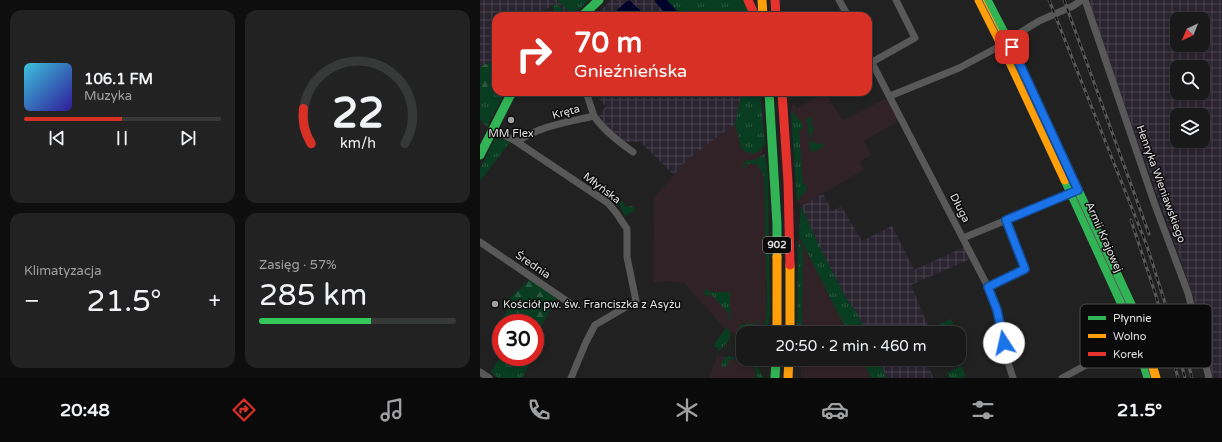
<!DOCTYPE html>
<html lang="pl">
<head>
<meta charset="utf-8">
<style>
	body { margin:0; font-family:"Varela Round",sans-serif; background:#222; color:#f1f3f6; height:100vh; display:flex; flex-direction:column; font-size:15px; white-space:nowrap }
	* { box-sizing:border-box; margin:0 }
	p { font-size:13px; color:#9fa0a2 }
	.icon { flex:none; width:22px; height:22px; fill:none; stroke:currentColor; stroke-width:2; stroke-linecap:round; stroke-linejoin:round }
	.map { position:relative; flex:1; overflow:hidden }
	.side { display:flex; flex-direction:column; gap:10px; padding:10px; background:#0e0e0e; width:480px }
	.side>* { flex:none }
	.top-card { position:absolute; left:12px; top:12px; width:380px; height:84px; border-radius:12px; box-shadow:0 2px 6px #0003,0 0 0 1px #373838; background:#d93025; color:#fff; overflow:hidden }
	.needle { width:26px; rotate:223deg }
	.tools { position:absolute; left:690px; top:12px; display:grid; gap:8px }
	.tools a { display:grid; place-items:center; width:40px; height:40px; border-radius:8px; background:#191919; box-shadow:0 2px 6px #0003,0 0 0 1px #373838; font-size:20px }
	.speed { position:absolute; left:12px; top:314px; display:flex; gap:8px; font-size:20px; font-weight:700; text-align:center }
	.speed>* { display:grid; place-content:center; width:52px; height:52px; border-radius:50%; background:#191919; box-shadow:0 2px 6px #0003,0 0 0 1px #373838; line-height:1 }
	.speed .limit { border:6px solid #d22; background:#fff; color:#111 }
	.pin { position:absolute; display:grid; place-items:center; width:34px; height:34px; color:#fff; margin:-17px; border-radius:8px; box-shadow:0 2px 6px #0006 }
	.me { position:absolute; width:44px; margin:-22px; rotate:350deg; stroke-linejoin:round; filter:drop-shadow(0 0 3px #0008) }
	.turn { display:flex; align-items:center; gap:14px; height:84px; padding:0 16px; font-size:18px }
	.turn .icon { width:52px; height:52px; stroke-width:2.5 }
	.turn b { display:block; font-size:28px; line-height:34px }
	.big { font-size:30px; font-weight:600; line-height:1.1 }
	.side .card { flex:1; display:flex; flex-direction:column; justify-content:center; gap:6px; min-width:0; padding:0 14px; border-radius:12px; background:#222 }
	.side .dial { align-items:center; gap:0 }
	.dial svg { height:104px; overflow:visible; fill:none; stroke:#373838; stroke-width:7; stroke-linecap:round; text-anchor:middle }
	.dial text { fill:#f1f3f6; stroke:none }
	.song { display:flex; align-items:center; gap:12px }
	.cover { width:48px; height:48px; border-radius:6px; background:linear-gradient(135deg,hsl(190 70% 55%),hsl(250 70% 35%)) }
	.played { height:4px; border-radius:2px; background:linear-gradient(90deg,#d93025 50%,#373838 50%) }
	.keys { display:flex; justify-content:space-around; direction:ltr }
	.heat { display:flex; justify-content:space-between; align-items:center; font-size:22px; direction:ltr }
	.charge { height:6px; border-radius:3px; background:linear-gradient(90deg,#34c759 57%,#373838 0) }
	.side .tiles { flex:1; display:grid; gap:10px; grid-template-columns:repeat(2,1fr) }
	.trip { position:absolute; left:256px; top:326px; width:230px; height:40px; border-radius:12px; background:#191919; box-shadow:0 2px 6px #0003,0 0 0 1px #373838; font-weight:600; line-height:40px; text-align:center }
	.tabs { display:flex; height:64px; justify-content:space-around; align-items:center; background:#0a0a0a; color:#9fa0a2 }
	.tabs .icon { width:28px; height:28px }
	.tabs .current { color:#d93025 }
	.tabs b { font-size:18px; color:#f1f3f6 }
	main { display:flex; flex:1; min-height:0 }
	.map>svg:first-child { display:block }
	.commercial { fill:#312227 }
	.industrial { fill:url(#industrial-grid); fill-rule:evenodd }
	.grass { fill:url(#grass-tufts) }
	.forest { fill:url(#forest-firs) }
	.garden { fill:#093d21 }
	.water { fill:#03042e }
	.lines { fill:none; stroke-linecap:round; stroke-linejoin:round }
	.river { stroke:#03042e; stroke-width:10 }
	.street { stroke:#585858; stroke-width:7 }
	.fast { stroke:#30b455; stroke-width:9 }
	.slow { stroke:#ff9f0a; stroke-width:9 }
	.jam { stroke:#e5322d; stroke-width:9 }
	.tram { stroke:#585858; stroke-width:1 }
	.rail-casing { stroke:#585858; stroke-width:3 }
	.rail { stroke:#0b0a0b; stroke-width:1.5; stroke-dasharray:4.5; stroke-linecap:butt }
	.route-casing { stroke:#114b97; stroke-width:10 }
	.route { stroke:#1a73e8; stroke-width:7 }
	.poi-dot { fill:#9e9e9e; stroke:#0b0a0b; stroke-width:1.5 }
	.labels { text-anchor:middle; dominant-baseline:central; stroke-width:3; stroke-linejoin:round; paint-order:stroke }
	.shield { fill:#0b0a0b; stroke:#a2a0a2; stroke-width:1 }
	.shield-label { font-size:10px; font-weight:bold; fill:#e2e1e2 }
	.street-label { font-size:11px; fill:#e2e1e2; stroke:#0b0a0b }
	.poi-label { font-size:11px; fill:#e2e1e2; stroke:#0b0a0b }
	.key { fill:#0b0a0b; stroke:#4c4a4c; stroke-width:1 }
	.key-label { font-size:11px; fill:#e2e1e2 }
</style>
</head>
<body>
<main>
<section class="side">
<div class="tiles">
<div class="card">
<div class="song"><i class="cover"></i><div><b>106.1 FM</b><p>Muzyka</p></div></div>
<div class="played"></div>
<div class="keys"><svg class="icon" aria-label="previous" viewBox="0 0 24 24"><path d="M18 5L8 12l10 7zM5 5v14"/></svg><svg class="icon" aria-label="pause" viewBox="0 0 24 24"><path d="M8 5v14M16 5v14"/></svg><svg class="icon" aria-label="next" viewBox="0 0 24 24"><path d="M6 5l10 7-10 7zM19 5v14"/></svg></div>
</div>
<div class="card dial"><svg viewBox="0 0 100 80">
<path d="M14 69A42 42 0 1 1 86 69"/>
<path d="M14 69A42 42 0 0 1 8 42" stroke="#d93025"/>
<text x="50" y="56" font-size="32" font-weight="700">22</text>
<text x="50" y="72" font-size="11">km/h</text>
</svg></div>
<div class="card"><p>Klimatyzacja</p>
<div class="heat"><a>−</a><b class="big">21.5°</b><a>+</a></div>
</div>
<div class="card"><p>Zasięg · 57%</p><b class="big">285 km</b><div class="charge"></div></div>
</div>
</section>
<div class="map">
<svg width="742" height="378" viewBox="0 0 742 378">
	<defs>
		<pattern id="industrial-grid" width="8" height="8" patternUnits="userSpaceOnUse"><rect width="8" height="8" fill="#2a2431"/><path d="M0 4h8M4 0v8" fill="none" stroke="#49444f"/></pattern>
		<pattern id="grass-tufts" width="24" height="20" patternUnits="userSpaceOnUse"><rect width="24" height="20" fill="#093d21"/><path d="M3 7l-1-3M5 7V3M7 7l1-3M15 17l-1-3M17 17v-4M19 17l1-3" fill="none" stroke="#2d5941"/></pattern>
		<pattern id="forest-firs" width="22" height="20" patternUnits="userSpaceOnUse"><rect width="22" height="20" fill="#093d21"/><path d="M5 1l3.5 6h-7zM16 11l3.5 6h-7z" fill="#2d5941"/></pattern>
	</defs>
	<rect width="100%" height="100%" fill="#212121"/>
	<path class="commercial" d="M 345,93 L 363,120 L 407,98 L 419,121 L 384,141 L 391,155 L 380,162 L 384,170 L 321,206 L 317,201 L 311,111 L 313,103 L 317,108 Z
		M 255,124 L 282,145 L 286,175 L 286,320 L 277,333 L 263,333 L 263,336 L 249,332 L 241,324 L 204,283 L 189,281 L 173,283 L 174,198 L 202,165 L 212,156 Z
		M 319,236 L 368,333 L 322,333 L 323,249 L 318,243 Z
		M 237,355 L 254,359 L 272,366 L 276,372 L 275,378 L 229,378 Z
		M 321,359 L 382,359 L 391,378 L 321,378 Z"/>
	<path class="industrial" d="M 0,0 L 77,0 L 94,16 L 89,16 L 76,3 L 62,12 L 57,16 L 16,16 L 16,58 L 13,61 L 0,67 Z
		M 131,0 L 190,0 L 211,16 L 115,16 Z
		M 610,0 L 742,0 L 742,378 L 733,378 L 721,334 L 718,317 L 712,292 L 610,8 ZM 697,19 L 723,19 L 723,45 L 697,45 ZM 697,67 L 723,67 L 723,93 L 697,93 ZM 697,115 L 723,115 L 723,141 L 697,141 Z
		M 112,92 L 262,92 L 255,124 L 212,156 L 202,165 L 194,175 L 160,142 L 143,142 L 133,133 L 118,117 L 126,106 Z
		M 343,194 L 352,211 L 361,206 L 382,241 L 412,226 L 434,270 L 484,247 L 490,258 L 488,260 L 431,285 L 451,333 L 386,333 L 376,311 L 367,300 L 341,250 L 321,206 Z
		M 398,359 L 447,359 L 453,378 L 407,378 Z"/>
	<path class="grass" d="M 77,0 L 109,0 L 93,15 Z
		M 186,0 L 265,0 L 273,16 L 202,16 Z
		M 76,3 L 89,16 L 76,16 L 72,7 Z
		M 16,67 L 16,92 L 25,92 L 7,127 L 0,120 L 0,93 C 12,88 8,75 16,67 Z
		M 262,92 L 280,92 L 285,144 L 280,151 L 272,154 L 262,150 L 255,124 Z
		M 311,111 L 322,123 L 323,129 L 319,130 L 323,185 L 327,185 C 327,192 321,196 317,201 Z
		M 17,137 L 30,142 L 0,181 L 0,168 L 15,139 Z
		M 285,154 L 288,177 L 290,314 L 287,333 L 278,333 L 282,329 L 286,320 L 287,298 L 284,176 L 277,164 L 265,164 L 265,168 L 262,167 L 265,161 L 275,160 Z
		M 142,201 L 146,207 L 152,206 L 155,210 L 145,216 L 138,203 Z
		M 321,206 L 341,250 L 367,300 L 376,311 L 386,333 L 368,333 L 319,236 Z
		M 318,243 L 321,244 L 323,249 L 322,333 L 317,333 Z
		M 228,289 L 229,292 L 250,292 L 250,315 L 249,320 L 247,318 L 250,315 L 231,294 L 227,297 L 224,293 L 225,290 Z
		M 471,319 L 476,331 L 470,333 L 461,333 L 458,325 Z
		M 277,320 L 279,321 L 276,326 L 269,333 L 260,334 L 258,331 L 258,328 L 262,324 L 277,324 Z
		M 247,327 C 256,338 245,344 238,352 L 238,348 L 233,346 Z
		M 21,356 L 21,357 L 53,357 L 42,378 L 18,378 L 11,372 Z
		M 249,356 L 260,359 L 268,359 L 271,361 L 278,368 L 283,378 L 275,378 L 276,372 L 274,367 L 254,359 L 250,359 L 246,367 L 243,367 L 241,364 L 245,357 Z
		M 382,359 L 398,359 L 407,378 L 391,378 Z
		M 481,366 L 486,376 L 482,378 L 469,378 L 467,373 Z"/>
	<path class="forest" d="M 16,58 L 16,67 C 7,75 12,88 0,93 L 0,67 L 13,61 Z
		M 51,279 L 76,299 L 55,338 L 55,323 L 25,323 L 21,320 L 33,303 L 28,299 Z"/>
	<path class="garden" d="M 332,117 L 331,125 L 334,128 L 329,141 L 343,145 L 345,141 L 345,144 L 343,147 L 333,152 L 330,149 L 328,124 L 326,119 Z"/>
	<path class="water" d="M 149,0 L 160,10 L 160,14 L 158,16 L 139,16 L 137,14 L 137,10 L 147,1 Z"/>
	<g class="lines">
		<path class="river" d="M 180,0 L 195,16"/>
		<path class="street" d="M 359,0 L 368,16
			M 605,0 L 675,205 L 708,293 L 729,378
			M 528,40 L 559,21 L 593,6 L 602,0
			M 388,55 L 508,287 L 517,310 L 526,356 L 533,378
			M 392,62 L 435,38 L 416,0
			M 106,92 L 114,116
			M 410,96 L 479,68 L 522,45
			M 13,129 L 37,142 L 128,203 L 137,214 L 147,229 L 147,257 L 156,301 L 115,325 L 106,342 L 91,378
			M 37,142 C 59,126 88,122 114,116 C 123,130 139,142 153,152
			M 483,238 L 594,192
			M 0,242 L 94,306
			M 508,287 L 545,269 L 526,220
			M 0,372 L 9,378
			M 582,378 L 621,357 L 662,341"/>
		<path class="fast" d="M 507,0 L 535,54 L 654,311
			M 102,16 L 119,0
			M 289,92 L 297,225 L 297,257
			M 0,155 L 32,92
			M 585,180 L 655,333 L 668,378
			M 295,378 L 296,359"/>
		<path class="slow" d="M 282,0 L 283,16
			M 499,0 L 528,58 L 585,180
			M 297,257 L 297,333
			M 654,311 L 663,334 L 676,378
			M 310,333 L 310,265
			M 308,378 L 309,359"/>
		<path class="jam" d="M 268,0 L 275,16
			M 295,0 L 296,16
			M 302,92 L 308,182 L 310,265"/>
		<path class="tram" d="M 502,0 L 529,53 L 648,308 L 655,326 L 671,378"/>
		<defs>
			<path id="rail" d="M 569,0 L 667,246 L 691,322 L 705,378
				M 584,0 L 669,234
				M 651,220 L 676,296 L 698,378
				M 704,347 L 712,378"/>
		</defs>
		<use href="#rail" class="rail-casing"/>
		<use href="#rail" class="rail"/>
	</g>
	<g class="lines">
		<defs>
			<path id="route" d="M 524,343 L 517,310 L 508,287 L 545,269 L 526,220 L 598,190 L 532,47"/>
		</defs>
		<use href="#route" class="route-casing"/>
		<use href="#route" class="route"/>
	</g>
	<g class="poi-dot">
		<circle cx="31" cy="120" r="4"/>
		<circle cx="15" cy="304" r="4"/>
	</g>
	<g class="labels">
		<rect class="shield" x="283" y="237" width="28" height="16" rx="3"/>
		<g class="shield-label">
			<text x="297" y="245">902</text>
		</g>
		<g class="street-label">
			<text transform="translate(86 112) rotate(-15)">Kręta</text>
			<text transform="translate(681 184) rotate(70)">Henryka Wieniawskiego</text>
			<text transform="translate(122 188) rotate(37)">Młyńska</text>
			<text transform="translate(480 208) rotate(63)">Długa</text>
			<text transform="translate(624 237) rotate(66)">Armii Krajowej</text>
			<text transform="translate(53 265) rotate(34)">Średnia</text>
		</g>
		<g class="poi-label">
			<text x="31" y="133">MM Flex</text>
			<text x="23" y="304" text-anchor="start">Kościół pw. św. Franciszka z Asyżu</text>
		</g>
	</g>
	<rect x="600" y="304" width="132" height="64" rx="6" class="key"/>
	<rect x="608" y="316" width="18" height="4" fill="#30b455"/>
	<rect x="608" y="334" width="18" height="4" fill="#ff9f0a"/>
	<rect x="608" y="352" width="18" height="4" fill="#e5322d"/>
	<g class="key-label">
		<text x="633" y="322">Płynnie</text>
		<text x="633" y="340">Wolno</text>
		<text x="633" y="358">Korek</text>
	</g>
</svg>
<div class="tools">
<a><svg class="needle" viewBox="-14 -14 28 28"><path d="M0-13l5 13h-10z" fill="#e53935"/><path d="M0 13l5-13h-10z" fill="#9fa0a2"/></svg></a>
<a><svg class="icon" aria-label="search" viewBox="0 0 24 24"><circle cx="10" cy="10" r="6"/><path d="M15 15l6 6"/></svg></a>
<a><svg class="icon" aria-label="layers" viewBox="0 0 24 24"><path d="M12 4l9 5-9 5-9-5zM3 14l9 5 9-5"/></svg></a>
</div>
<div class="speed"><div class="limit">30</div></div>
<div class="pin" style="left:532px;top:47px;background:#d93025"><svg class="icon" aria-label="arrive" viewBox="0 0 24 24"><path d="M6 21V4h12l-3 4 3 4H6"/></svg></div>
<svg class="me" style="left:524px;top:343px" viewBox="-20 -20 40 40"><circle r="19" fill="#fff"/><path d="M0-13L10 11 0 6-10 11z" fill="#1a73e8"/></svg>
<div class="trip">20:50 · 2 min · 460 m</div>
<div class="top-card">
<div class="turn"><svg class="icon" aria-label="right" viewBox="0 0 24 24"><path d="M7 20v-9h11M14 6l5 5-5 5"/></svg><div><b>70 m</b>Gnieźnieńska</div></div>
</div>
</div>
</main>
<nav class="tabs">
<b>20:48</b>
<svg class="icon current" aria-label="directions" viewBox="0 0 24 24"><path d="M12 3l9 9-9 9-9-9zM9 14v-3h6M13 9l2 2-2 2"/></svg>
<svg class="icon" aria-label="music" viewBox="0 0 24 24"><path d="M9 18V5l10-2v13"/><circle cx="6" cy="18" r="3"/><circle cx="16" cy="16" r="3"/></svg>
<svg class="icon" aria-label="phone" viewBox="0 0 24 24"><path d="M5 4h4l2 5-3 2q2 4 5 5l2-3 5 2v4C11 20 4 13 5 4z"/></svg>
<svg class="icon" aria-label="climate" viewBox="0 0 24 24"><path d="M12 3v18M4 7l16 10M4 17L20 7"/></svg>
<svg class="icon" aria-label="car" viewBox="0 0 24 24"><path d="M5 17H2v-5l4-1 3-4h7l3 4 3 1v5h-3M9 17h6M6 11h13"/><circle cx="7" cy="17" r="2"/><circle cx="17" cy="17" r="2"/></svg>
<svg class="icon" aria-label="filters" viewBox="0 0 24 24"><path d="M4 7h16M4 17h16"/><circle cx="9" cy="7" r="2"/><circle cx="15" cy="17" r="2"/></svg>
<b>21.5°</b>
</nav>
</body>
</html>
